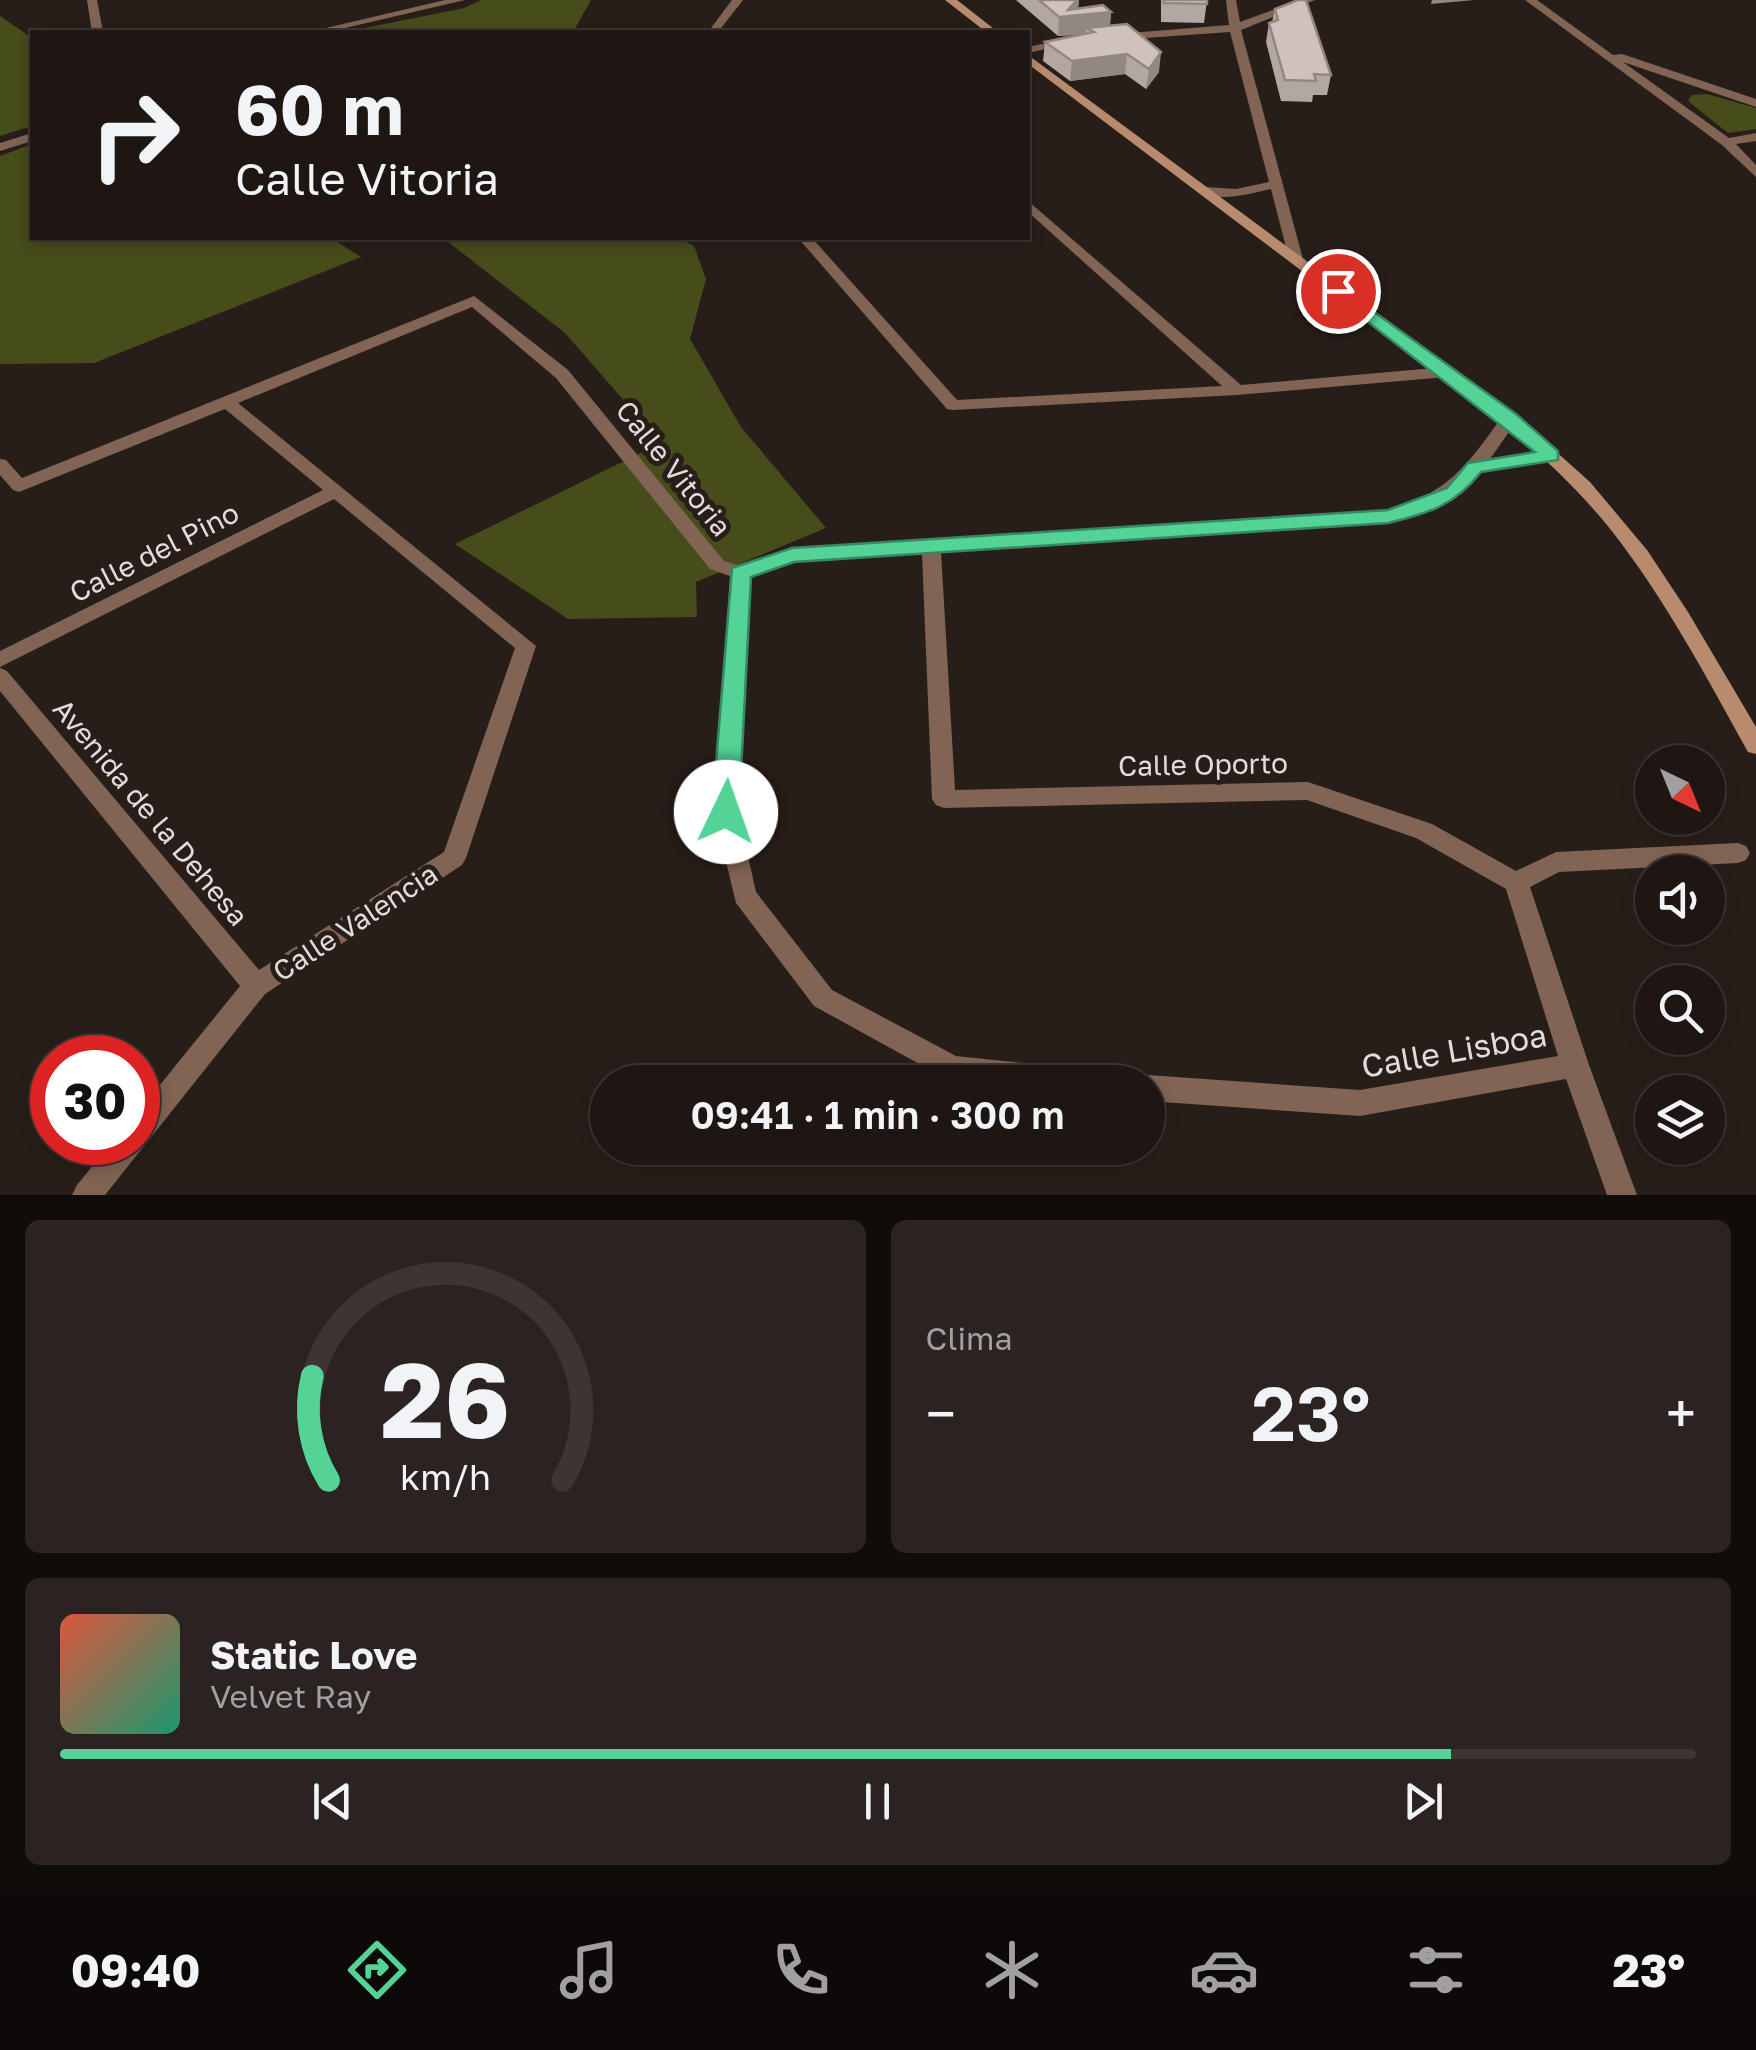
<!DOCTYPE html>
<html lang="es">
<head>
<meta charset="utf-8">
<style>
	body { margin:0; font-family:"Golos Text",sans-serif; background:#2b2321; color:#f1f3f6; height:100vh; display:flex; flex-direction:column; font-size:38px; white-space:nowrap }
	* { box-sizing:border-box; margin:0 }
	p { font-size:32px; color:#a19fa0 }
	.icon { flex:none; width:55px; height:55px; fill:none; stroke:currentColor; stroke-width:2; stroke-linecap:round; stroke-linejoin:round }
	.map { position:relative; height:1195px; overflow:hidden }
	.panel { display:flex; flex-direction:column; gap:25px; padding:25px; background:#100c0a; flex:1 }
	.panel>* { flex:none }
	.hud { position:absolute; left:30px; top:30px; width:1000px; height:210px; border-radius:0px; box-shadow:0 5px 15px #0003,0 0 0 2px #3c3533; background:#1e1613; color:#f1f3f6; overflow:hidden }
	.needle { width:65px; rotate:137deg }
	.fabs { position:absolute; left:1635px; top:745px; display:grid; gap:20px }
	.fabs a { display:grid; place-items:center; width:90px; height:90px; border-radius:50%; background:#1e1613; box-shadow:0 5px 15px #0003,0 0 0 2px #3c3533; font-size:50px }
	.speed { position:absolute; left:30px; top:1035px; display:flex; gap:20px; font-size:50px; font-weight:700; text-align:center }
	.speed>* { display:grid; place-content:center; width:130px; height:130px; border-radius:50%; background:#1e1613; box-shadow:0 5px 15px #0003,0 0 0 2px #3c3533; line-height:1 }
	.speed .limit { border:15px solid #d22; background:#fff; color:#111 }
	.pin { position:absolute; display:grid; place-items:center; width:85px; height:85px; color:#fff; margin:-42px; border:5px solid #fff; border-radius:50%; box-shadow:0 2px 10px #0007 }
	.me { position:absolute; width:110px; margin:-55px; rotate:3deg; stroke-linejoin:round; filter:drop-shadow(0 0 8px #0008) }
	.turn { display:flex; align-items:center; gap:35px; height:210px; padding:0 40px; font-size:45px }
	.turn .icon { width:130px; height:130px; stroke-width:2.5 }
	.turn b { display:block; font-size:70px; line-height:85px }
	.big { font-size:75px; font-weight:600; line-height:1.1 }
	.panel .widget { flex:1; display:flex; flex-direction:column; justify-content:center; gap:15px; min-width:0; padding:0 35px; border-radius:15px; background:#2b2321 }
	.panel .dial { align-items:center; gap:0 }
	.dial svg { height:260px; overflow:visible; fill:none; stroke:#3c3533; stroke-width:7; stroke-linecap:round; text-anchor:middle }
	.dial text { fill:#f1f3f6; stroke:none }
	.song { display:flex; align-items:center; gap:30px }
	.cover { width:120px; height:120px; border-radius:15px; background:linear-gradient(135deg,hsl(10 70% 55%),hsl(160 70% 35%)) }
	.played { height:10px; border-radius:5px; background:linear-gradient(90deg,#53d396 85%,#3c3533 85%) }
	.keys { display:flex; justify-content:space-around; direction:ltr }
	.heat { display:flex; justify-content:space-between; align-items:center; font-size:55px; direction:ltr }
	.panel .tiles { flex:1; display:grid; gap:25px; grid-template-columns:1fr 1fr }
	.widget:last-child { grid-column:span 2 }
	.trip { position:absolute; left:590px; top:1065px; width:575px; height:100px; border-radius:50px; background:#1e1613; box-shadow:0 5px 15px #0003,0 0 0 2px #3c3533; font-weight:600; line-height:100px; text-align:center }
	.dock { display:flex; height:160px; justify-content:space-around; align-items:center; background:#0c0908; color:#a19fa0 }
	.dock .icon { width:70px; height:70px }
	.dock .on { color:#53d396 }
	.dock b { font-size:45px; color:#f1f3f6 }
	.map>svg:first-child { display:block }
	.green { fill:#474c1b }
	.lines { fill:none; stroke-linecap:round; stroke-linejoin:round }
	.street { fill:#816453; fill-rule:evenodd }
	.secondary { fill:#b88b6e; fill-rule:evenodd }
	.wall { fill:#b3a7a1 }
	.shaded-wall { fill:#928883 }
	.building { fill:#d0c2bb; stroke:#928883; stroke-width:2.5 }
	.route { fill:#53d396; stroke:#368962; stroke-width:2.5 }
	.labels { text-anchor:middle; dominant-baseline:central; stroke-width:10; stroke-linejoin:round; paint-order:stroke }
	.street-label { font-size:28px; fill:#e4dcd9; stroke:#281e19 }
	.near-street-label { font-size:32px; fill:#e4dcd9; stroke:#281e19 }
</style>
</head>
<body>
<div class="map">
<svg width="1756" height="1195" viewBox="0 0 1756 1195">
	<rect width="100%" height="100%" fill="#281e19"/>
	<path class="green" d="M 481,0 L 591,0 L 573,32 L 345,32 L 464,8 Z
		M 0,16 L 32,38 L 32,126 L 0,136 Z
		M 1707,94 L 1756,108 L 1756,129 L 1728,133 L 1688,101 L 1692,95 Z
		M 32,144 L 32,238 L 331,238 L 361,257 L 94,363 L 0,364 L 0,156 Z
		M 443,238 L 678,238 L 694,246 L 706,279 L 690,339 L 741,427 L 826,528 L 696,582 L 697,617 L 568,619 L 455,544 L 661,443 L 565,333 Z"/>
	<g class="lines">
		<path class="street" d="M 87,0 L 97,0 L 103,32 L 92,32 Z
			M 445,0 L 465,0 L 328,32 L 309,32 Z
			M 732,0 L 743,0 L 718,32 L 708,32 Z
			M 1226,0 L 1236,0 L 1240,22 L 1300,0 L 1315,0 L 1241,30 L 1303,259 L 1301,262 L 1296,263 L 1289,259 L 1271,189 C 1248,194 1219,203 1198,191 L 1205,187 L 1236,189 L 1269,182 L 1230,32 L 1117,40 L 1111,37 L 1117,34 L 1229,25 Z
			M 1525,0 L 1537,0 L 1613,55 L 1622,54 L 1756,99 L 1756,107 L 1623,62 L 1729,138 L 1756,133 L 1756,141 L 1736,144 L 1756,165 L 1756,177 L 1722,145 Z
			M 1068,38 L 1072,39 L 1072,43 L 1028,53 L 1028,47 Z
			M 32,133 L 32,141 L 0,151 L 0,143 Z
			M 1028,201 L 1241,385 L 1446,367 L 1454,372 L 1446,377 L 1237,395 L 953,410 L 947,409 L 798,238 L 812,238 L 957,400 L 1222,386 L 1028,212 Z
			M 474,296 L 568,370 L 724,561 L 740,566 L 792,549 L 1387,511 C 1448,493 1468,465 1503,415 L 1515,415 L 1518,419 L 1490,459 L 1551,450 L 1557,451 L 1560,455 L 1557,459 L 1481,472 L 1467,487 L 1439,506 L 1388,523 L 941,552 L 955,790 L 1308,782 L 1432,824 L 1516,871 L 1556,852 L 1738,843 L 1746,846 L 1750,853 L 1746,860 L 1738,863 L 1559,872 L 1530,887 L 1589,1065 L 1637,1195 L 1607,1195 L 1566,1079 L 1360,1116 L 1148,1101 L 1148,1082 L 1137,1082 L 1148,1075 L 1360,1090 L 1558,1056 L 1506,889 L 1416,838 L 1307,800 L 944,808 L 936,805 L 932,799 L 922,553 L 794,561 L 750,577 L 738,812 L 756,892 L 832,990 L 956,1056 L 1081,1069 L 1091,1073 L 1095,1082 L 972,1082 L 943,1077 L 814,1006 L 736,903 L 714,812 L 730,576 L 710,569 L 556,378 L 472,307 L 238,403 L 536,646 L 466,858 L 462,865 L 265,994 L 105,1195 L 72,1195 L 77,1185 L 112,1142 L 138,1142 L 138,1112 L 240,986 L 0,691 L 0,668 L 7,671 L 259,970 L 444,852 L 515,648 L 334,499 L 0,667 L 0,651 L 323,490 L 225,409 L 19,492 L 13,490 L 0,475 L 0,459 L 6,460 L 22,478 Z"/>
		<path class="secondary" d="M 945,0 L 957,0 L 998,32 L 986,32 Z
			M 1028,55 L 1515,415 L 1590,482 L 1647,550 L 1688,612 L 1756,727 L 1756,754 L 1748,752 C 1706,676 1665,599 1611,530 C 1579,490 1542,456 1503,423 L 1028,64 Z"/>
	</g>
	<path class="wall" d="M 1016,0 L 1079,0 L 1078,9 L 1111,12 L 1110,26 L 1159,72 L 1146,89 L 1125,74 L 1070,81 L 1043,61 L 1045,42 L 1086,34 L 1058,36 Z
		M 1161,0 L 1207,0 L 1204,23 L 1161,22 Z
		M 1275,9 L 1331,75 L 1327,95 L 1313,95 L 1312,102 L 1281,101 L 1266,42 L 1269,23 L 1272,22 Z"/>
	<path class="shaded-wall" d="M 1077,0 L 1079,0 L 1077,15 L 1111,12 L 1109,31 L 1086,28 L 1086,34 L 1058,36 L 1059,17 L 1068,10 Z
		M 1432,0 L 1474,0 L 1431,4 Z
		M 1161,52 L 1159,72 L 1146,89 L 1149,69 Z
		M 1127,54 L 1125,74 L 1070,81 L 1072,61 Z"/>
	<path class="building" d="M 1039,0 L 1077,0 L 1068,10 L 1103,5 L 1111,12 L 1059,17 Z
		M 1163,0 L 1207,0 L 1207,4 L 1164,3 Z
		M 1298,0 L 1306,0 L 1331,75 L 1314,74 L 1316,81 L 1285,80 L 1269,23 L 1278,20 L 1275,9 Z
		M 1127,24 L 1161,52 L 1149,69 L 1127,54 L 1072,61 L 1045,42 L 1094,32 L 1086,28 Z"/>
	<path class="route" d="M 1338,286 L 1516,414 L 1558,451 L 1558,460 L 1481,472 C 1454,506 1429,513 1388,523 L 794,562 L 751,577 L 739,812 L 735,820 L 726,823 L 716,820 L 712,812 L 732,568 L 792,548 L 1388,510 L 1447,488 L 1468,463 L 1535,452 L 1332,294 L 1332,287 Z"/>
	<g class="labels">
		<g class="street-label">
			<text transform="translate(674 468) rotate(51)">Calle Vitoria</text>
			<text transform="translate(154 552) rotate(-27)">Calle del Pino</text>
			<text transform="translate(1203 764) rotate(-1)">Calle Oporto</text>
			<text transform="translate(151 812) rotate(50)">Avenida de la Dehesa</text>
			<text transform="translate(355 922) rotate(-33)">Calle Valencia</text>
		</g>
		<g class="near-street-label">
			<text transform="translate(1454 1050) rotate(-10)">Calle Lisboa</text>
		</g>
	</g>
</svg>
<div class="fabs">
<a><svg class="needle" viewBox="-14 -14 28 28"><path d="M0-13l5 13h-10z" fill="#e53935"/><path d="M0 13l5-13h-10z" fill="#a19fa0"/></svg></a>
<a><svg class="icon" aria-label="sound" viewBox="0 0 24 24"><path d="M4 9h4l5-4v14l-5-4H4zM17 9q2 3 0 6"/></svg></a>
<a><svg class="icon" aria-label="search" viewBox="0 0 24 24"><circle cx="10" cy="10" r="6"/><path d="M15 15l6 6"/></svg></a>
<a><svg class="icon" aria-label="layers" viewBox="0 0 24 24"><path d="M12 4l9 5-9 5-9-5zM3 14l9 5 9-5"/></svg></a>
</div>
<div class="speed"><div class="limit">30</div></div>
<div class="pin" style="left:1338px;top:291px;background:#d93025"><svg class="icon" aria-label="arrive" viewBox="0 0 24 24"><path d="M6 21V4h12l-3 4 3 4H6"/></svg></div>
<svg class="me" style="left:726px;top:812px" viewBox="-20 -20 40 40"><circle r="19" fill="#fff"/><path d="M0-13L10 11 0 6-10 11z" fill="#53d396"/></svg>
<div class="trip">09:41 · 1 min · 300 m</div>
<div class="hud">
<div class="turn"><svg class="icon" aria-label="right" viewBox="0 0 24 24"><path d="M7 20v-9h11M14 6l5 5-5 5"/></svg><div><b>60 m</b>Calle Vitoria</div></div>
</div>
</div>
<section class="panel">
<div class="tiles">
<div class="widget dial"><svg viewBox="0 0 100 80">
<path d="M14 69A42 42 0 1 1 86 69"/>
<path d="M14 69A42 42 0 0 1 9 37" stroke="#53d396"/>
<text x="50" y="56" font-size="32" font-weight="700">26</text>
<text x="50" y="72" font-size="11">km/h</text>
</svg></div>
<div class="widget"><p>Clima</p>
<div class="heat"><a>−</a><b class="big">23°</b><a>+</a></div>
</div>
<div class="widget">
<div class="song"><i class="cover"></i><div><b>Static Love</b><p>Velvet Ray</p></div></div>
<div class="played"></div>
<div class="keys"><svg class="icon" aria-label="previous" viewBox="0 0 24 24"><path d="M18 5L8 12l10 7zM5 5v14"/></svg><svg class="icon" aria-label="pause" viewBox="0 0 24 24"><path d="M8 5v14M16 5v14"/></svg><svg class="icon" aria-label="next" viewBox="0 0 24 24"><path d="M6 5l10 7-10 7zM19 5v14"/></svg></div>
</div>
</div>
</section>
<nav class="dock">
<b>09:40</b>
<svg class="icon on" aria-label="directions" viewBox="0 0 24 24"><path d="M12 3l9 9-9 9-9-9zM9 14v-3h6M13 9l2 2-2 2"/></svg>
<svg class="icon" aria-label="music" viewBox="0 0 24 24"><path d="M9 18V5l10-2v13"/><circle cx="6" cy="18" r="3"/><circle cx="16" cy="16" r="3"/></svg>
<svg class="icon" aria-label="phone" viewBox="0 0 24 24"><path d="M5 4h4l2 5-3 2q2 4 5 5l2-3 5 2v4C11 20 4 13 5 4z"/></svg>
<svg class="icon" aria-label="climate" viewBox="0 0 24 24"><path d="M12 3v18M4 7l16 10M4 17L20 7"/></svg>
<svg class="icon" aria-label="car" viewBox="0 0 24 24"><path d="M5 17H2v-5l4-1 3-4h7l3 4 3 1v5h-3M9 17h6M6 11h13"/><circle cx="7" cy="17" r="2"/><circle cx="17" cy="17" r="2"/></svg>
<svg class="icon" aria-label="filters" viewBox="0 0 24 24"><path d="M4 7h16M4 17h16"/><circle cx="9" cy="7" r="2"/><circle cx="15" cy="17" r="2"/></svg>
<b>23°</b>
</nav>
</body>
</html>
